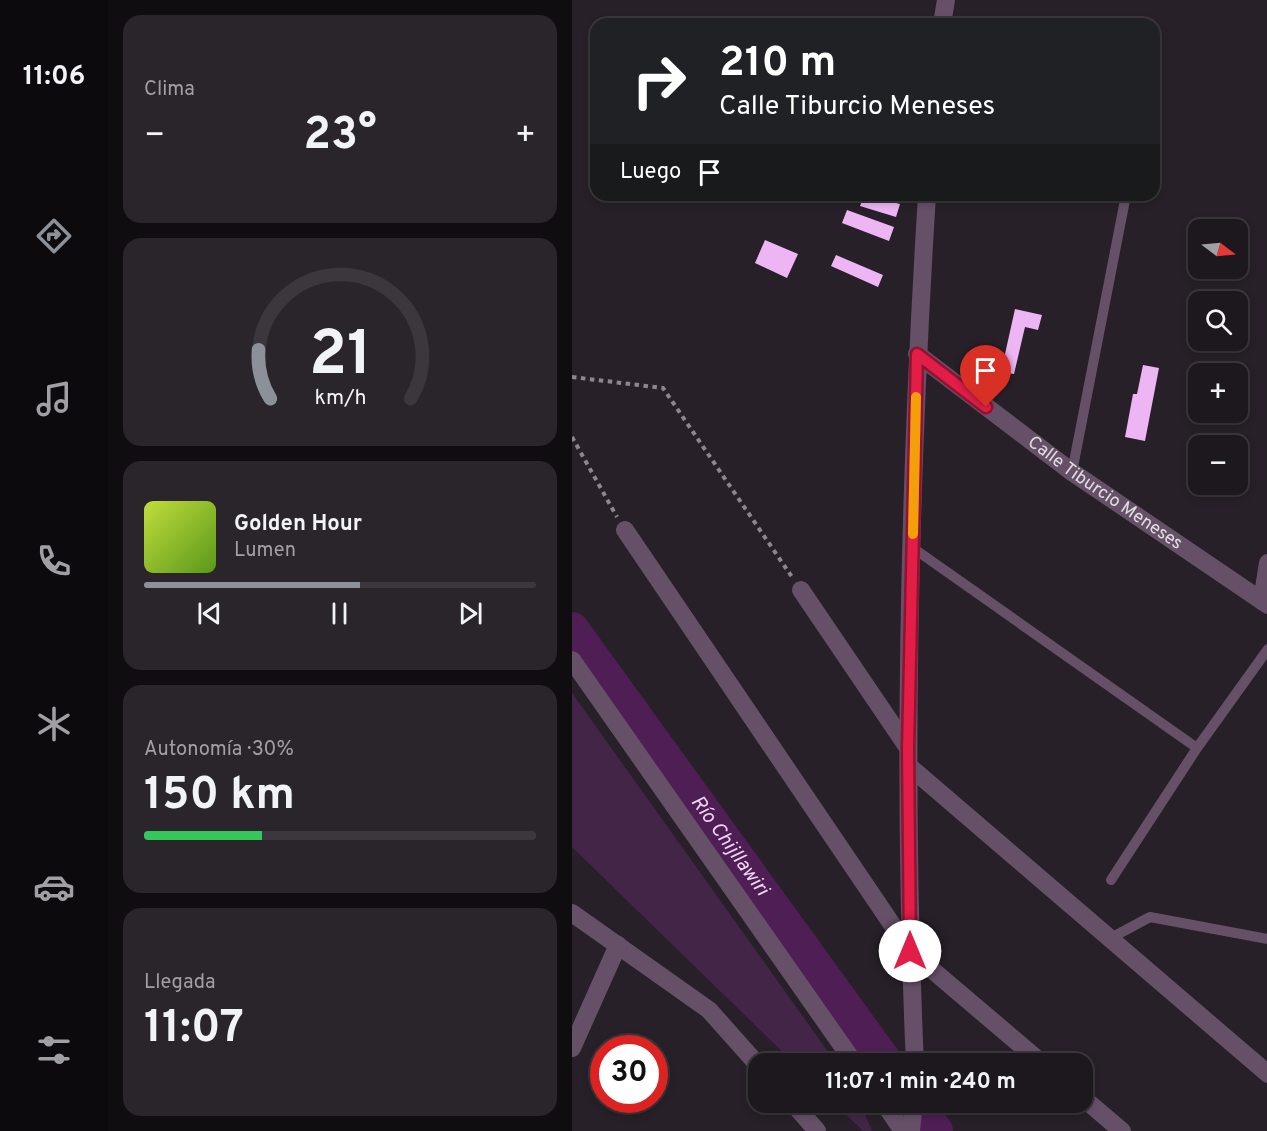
<!DOCTYPE html>
<html lang="es">
<head>
<meta charset="utf-8">
<style>
	body { margin:0; font-family:Overpass,sans-serif; background:#2a252b; color:#f1f3f6; height:100vh; display:flex; flex-direction:column; font-size:22px; white-space:nowrap }
	* { box-sizing:border-box; margin:0 }
	p { font-size:20px; color:#a0a0a4 }
	.icon { flex:none; width:33px; height:33px; fill:none; stroke:currentColor; stroke-width:2; stroke-linecap:round; stroke-linejoin:round }
	.map { position:relative; flex:1; overflow:hidden }
	.side { display:flex; flex-direction:column; gap:15px; padding:15px; background:#100d10; width:464px }
	.side>* { flex:none }
	.guide { position:absolute; left:18px; top:18px; width:570px; height:183px; border-radius:18px; box-shadow:0 3px 9px #0003,0 0 0 2px #3b373c; background:#202124; color:#fff; overflow:hidden }
	.needle { width:39px; rotate:106deg }
	.fabs { position:absolute; left:616px; top:219px; display:grid; gap:12px }
	.fabs a { display:grid; place-items:center; width:60px; height:60px; border-radius:12px; background:#1d181e; box-shadow:0 3px 9px #0003,0 0 0 2px #3b373c; font-size:30px }
	.speed { position:absolute; left:18px; top:1035px; display:flex; gap:12px; font-size:30px; font-weight:700; text-align:center }
	.speed>* { display:grid; place-content:center; width:78px; height:78px; border-radius:50%; background:#1d181e; box-shadow:0 3px 9px #0003,0 0 0 2px #3b373c; line-height:1 }
	.speed .limit { border:9px solid #d22; background:#fff; color:#111 }
	.pin { position:absolute; display:grid; place-items:center; width:51px; height:51px; color:#fff; margin:-62px -26px; border-radius:50% 50% 50% 0; rotate:-45deg; box-shadow:0 0 6px #0007 }
	.pin .icon { rotate:45deg }
	.me { position:absolute; width:66px; margin:-33px; rotate:0deg; stroke-linejoin:round; filter:drop-shadow(0 0 4px #0008) }
	.turn { display:flex; align-items:center; gap:21px; height:126px; padding:0 30px; font-size:27px }
	.turn .icon { width:78px; height:78px; stroke-width:2.5 }
	.turn b { display:block; font-size:42px; line-height:51px }
	.then { display:flex; align-items:center; height:57px; padding:0 30px; background:#0003; gap:12px; font-size:22px }
	.big { font-size:45px; font-weight:700; line-height:1.1 }
	.side .tile { flex:1; display:flex; flex-direction:column; justify-content:center; gap:9px; min-width:0; padding:0 21px; border-radius:18px; background:#2a252b }
	.side .dial { align-items:center; gap:0 }
	.dial svg { height:156px; overflow:visible; fill:none; stroke:#3b373c; stroke-width:7; stroke-linecap:round; text-anchor:middle }
	.dial text { fill:#f1f3f6; stroke:none }
	.song { display:flex; align-items:center; gap:18px }
	.cover { width:72px; height:72px; border-radius:9px; background:linear-gradient(135deg,hsl(70 70% 55%),hsl(90 70% 35%)) }
	.played { height:6px; border-radius:3px; background:linear-gradient(90deg,#8c9099 55%,#3b373c 55%) }
	.keys { display:flex; justify-content:space-around; direction:ltr }
	.heat { display:flex; justify-content:space-between; align-items:center; font-size:33px; direction:ltr }
	.charge { height:9px; border-radius:4px; background:linear-gradient(90deg,#34c759 30%,#3b373c 0) }
	.trip { position:absolute; left:176px; top:1053px; width:345px; height:60px; border-radius:18px; background:#1d181e; box-shadow:0 3px 9px #0003,0 0 0 2px #3b373c; font-weight:700; line-height:60px; text-align:center }
	main { display:flex; flex:1; min-height:0 }
	.dock { display:flex; flex-direction:column; width:108px; justify-content:space-around; align-items:center; background:#0c0a0c; color:#a0a0a4 }
	.dock .icon { width:42px; height:42px }
	.dock .selected { color:#8c9099 }
	.dock b { font-size:27px; color:#f1f3f6 }
	.map>svg:first-child { display:block }
	.green { fill:#432647 }
	.lines { fill:none; stroke-linecap:round; stroke-linejoin:round }
	.river { stroke:#4e1e54; stroke-width:34 }
	.building { fill:#eeb5f5 }
	.path { stroke:#8d878d; stroke-width:4; stroke-dasharray:4.5 4.5; stroke-linecap:butt }
	.lane { stroke:#655068; stroke-width:10 }
	.street { stroke:#655068; stroke-width:18 }
	.route-casing { stroke:#92132f; stroke-width:15 }
	.route { stroke:#e11d48; stroke-width:10 }
	.slow { stroke:#f59e0b; stroke-width:10 }
	.labels { text-anchor:middle; dominant-baseline:central; stroke-width:6; stroke-linejoin:round; paint-order:stroke }
	.street-label { font-size:18px; fill:#e1dce1; stroke:#272028 }
	.water-label { font-size:20px; font-style:italic; fill:#f3d6f7; stroke:#272028 }
</style>
</head>
<body>
<main>
<nav class="dock">
<b>11:06</b>
<svg class="icon selected" aria-label="directions" viewBox="0 0 24 24"><path d="M12 3l9 9-9 9-9-9zM9 14v-3h6M13 9l2 2-2 2"/></svg>
<svg class="icon" aria-label="music" viewBox="0 0 24 24"><path d="M9 18V5l10-2v13"/><circle cx="6" cy="18" r="3"/><circle cx="16" cy="16" r="3"/></svg>
<svg class="icon" aria-label="phone" viewBox="0 0 24 24"><path d="M5 4h4l2 5-3 2q2 4 5 5l2-3 5 2v4C11 20 4 13 5 4z"/></svg>
<svg class="icon" aria-label="climate" viewBox="0 0 24 24"><path d="M12 3v18M4 7l16 10M4 17L20 7"/></svg>
<svg class="icon" aria-label="car" viewBox="0 0 24 24"><path d="M5 17H2v-5l4-1 3-4h7l3 4 3 1v5h-3M9 17h6M6 11h13"/><circle cx="7" cy="17" r="2"/><circle cx="17" cy="17" r="2"/></svg>
<svg class="icon" aria-label="filters" viewBox="0 0 24 24"><path d="M4 7h16M4 17h16"/><circle cx="9" cy="7" r="2"/><circle cx="15" cy="17" r="2"/></svg>
</nav>
<section class="side">
<div class="tile"><p>Clima</p>
<div class="heat"><a>−</a><b class="big">23°</b><a>+</a></div>
</div>
<div class="tile dial"><svg viewBox="0 0 100 80">
<path d="M14 69A42 42 0 1 1 86 69"/>
<path d="M14 69A42 42 0 0 1 8 44" stroke="#8c9099"/>
<text x="50" y="56" font-size="32" font-weight="700">21</text>
<text x="50" y="72" font-size="11">km/h</text>
</svg></div>
<div class="tile">
<div class="song"><i class="cover"></i><div><b>Golden Hour</b><p>Lumen</p></div></div>
<div class="played"></div>
<div class="keys"><svg class="icon" aria-label="previous" viewBox="0 0 24 24"><path d="M18 5L8 12l10 7zM5 5v14"/></svg><svg class="icon" aria-label="pause" viewBox="0 0 24 24"><path d="M8 5v14M16 5v14"/></svg><svg class="icon" aria-label="next" viewBox="0 0 24 24"><path d="M6 5l10 7-10 7zM19 5v14"/></svg></div>
</div>
<div class="tile"><p>Autonomía · 30%</p><b class="big">150 km</b><div class="charge"></div></div>
<div class="tile"><p>Llegada</p><b class="big">11:07</b></div>
</section>
<div class="map">
<svg width="696" height="1131" viewBox="0 0 696 1131">
	<rect width="100%" height="100%" fill="#272028"/>
	<path class="green" d="M 0,693 L 264,1063 L 222,1063 L 0,847 Z
		M 262,1103 L 288,1103 L 300,1131 L 291,1131 Z"/>
	<g class="lines">
		<g class="river">
			<path id="s1" d="M 0,629 L 315,1064"/>
			<path d="M 343,1102 L 364,1131"/>
		</g>
	</g>
	<path class="building" d="M 292,195 L 328,204 L 324,217 L 288,206 Z
		M 275,210 L 322,227 L 317,241 L 270,223 Z
		M 193,240 L 226,254 L 215,278 L 183,263 Z
		M 264,255 L 311,275 L 306,287 L 259,266 Z
		M 443,309 L 470,315 L 466,330 L 453,327 L 442,374 L 429,372 Z
		M 571,365 L 587,368 L 573,441 L 553,437 L 561,394 L 565,394 Z
		M 666,447 L 675,449 L 671,466 L 666,465 Z"/>
	<g class="lines">
		<path class="path" d="M 0,377 L 91,388 L 220,577
			M 0,437 L 45,517"/>
		<path class="lane" d="M 500,472 L 554,195
			M 341,548 L 625,748
			M 539,880 L 625,748 L 696,649
			M 537,939 L 578,917 L 696,939"/>
		<g class="street">
			<path d="M 370,24 L 374,0"/>
			<path id="s2" d="M 345,354 L 500,472 L 696,605"/>
			<path d="M 53,530 L 338,951 L 471,1064"/>
			<path d="M 229,590 L 336,748"/>
			<path d="M 690,601 L 696,563"/>
			<path d="M 0,660 L 283,1064"/>
			<path d="M 338,767 L 696,1074"/>
			<path d="M 0,913 L 137,1010 L 186,1065"/>
			<path d="M 0,1048 L 46,945"/>
			<path d="M 343,1064 C 330,775 337,484 355,195"/>
			<path d="M 510,1097 L 550,1131"/>
			<path d="M 220,1102 L 245,1131"/>
			<path d="M 311,1102 L 331,1131"/>
			<path d="M 339,1131 L 342,1102"/>
		</g>
	</g>
	<g class="lines">
		<defs>
			<path id="route" d="M 338,951 L 336,748 L 345,354 L 414,407"/>
		</defs>
		<use href="#route" class="route-casing"/>
		<use href="#route" class="route"/>
		<path class="slow" d="M 341,534 L 344,397"/>
	</g>
	<g class="labels">
		<g class="street-label">
			<text stroke="none"><textPath href="#s2" startOffset="234">Calle Tiburcio Meneses</textPath></text>
		</g>
		<g class="water-label">
			<text stroke="none"><textPath href="#s1" startOffset="268">Río Chijllawiri</textPath></text>
		</g>
	</g>
</svg>
<div class="fabs">
<a><svg class="needle" viewBox="-14 -14 28 28"><path d="M0-13l5 13h-10z" fill="#e53935"/><path d="M0 13l5-13h-10z" fill="#a0a0a4"/></svg></a>
<a><svg class="icon" aria-label="search" viewBox="0 0 24 24"><circle cx="10" cy="10" r="6"/><path d="M15 15l6 6"/></svg></a>
<a>+</a>
<a>−</a>
</div>
<div class="speed"><div class="limit">30</div></div>
<div class="pin" style="left:414px;top:407px;background:#d93025"><svg class="icon" aria-label="arrive" viewBox="0 0 24 24"><path d="M6 21V4h12l-3 4 3 4H6"/></svg></div>
<svg class="me" style="left:338px;top:951px" viewBox="-20 -20 40 40"><circle r="19" fill="#fff"/><path d="M0-13L10 11 0 6-10 11z" fill="#e11d48"/></svg>
<div class="trip">11:07 · 1 min · 240 m</div>
<div class="guide">
<div class="turn"><svg class="icon" aria-label="right" viewBox="0 0 24 24"><path d="M7 20v-9h11M14 6l5 5-5 5"/></svg><div><b>210 m</b>Calle Tiburcio Meneses</div></div>
<div class="then">Luego<svg class="icon" aria-label="arrive" viewBox="0 0 24 24"><path d="M6 21V4h12l-3 4 3 4H6"/></svg></div>
</div>
</div>
</main>
</body>
</html>
